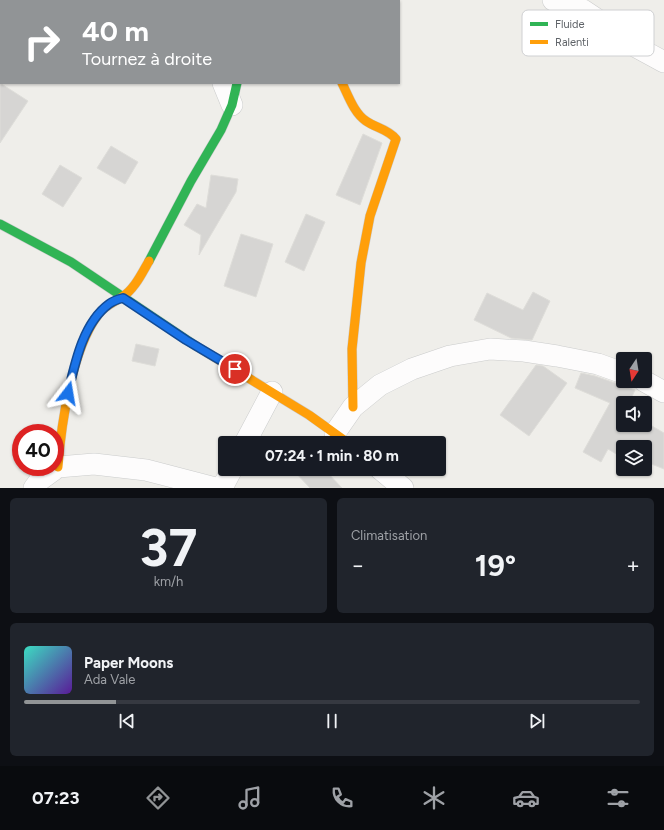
<!DOCTYPE html>
<html lang="fr">
<head>
<meta charset="utf-8">
<style>
	body { margin:0; font-family:Figtree,sans-serif; background:#20242c; color:#f1f3f6; height:100vh; display:flex; flex-direction:column; font-size:15px; white-space:nowrap }
	* { box-sizing:border-box; margin:0 }
	p { font-size:13px; color:#9ea1a6 }
	.icon { flex:none; width:22px; height:22px; fill:none; stroke:currentColor; stroke-width:2; stroke-linecap:round; stroke-linejoin:round }
	.map { position:relative; height:488px; overflow:hidden }
	.drawer { display:flex; flex-direction:column; gap:10px; padding:10px; background:#0d0f14; flex:1 }
	.drawer>* { flex:none }
	.hud { position:absolute; left:0px; top:0px; width:400px; height:84px; box-shadow:0 1px 3px #0004; background:#919496; color:#fff; overflow:hidden }
	.needle { width:26px; rotate:192deg }
	.tools { position:absolute; left:616px; top:352px; display:grid; gap:8px }
	.tools a { display:grid; place-items:center; width:36px; height:36px; border-radius:4px; background:#171b24; box-shadow:0 1px 3px #0004; font-size:20px }
	.speed { position:absolute; left:12px; top:424px; display:flex; gap:8px; font-size:20px; font-weight:700; text-align:center }
	.speed>* { display:grid; place-content:center; width:52px; height:52px; border-radius:50%; background:#171b24; box-shadow:0 1px 3px #0004; line-height:1 }
	.speed .limit { border:6px solid #d22; background:#fff; color:#111 }
	.pin { position:absolute; display:grid; place-items:center; width:34px; height:34px; color:#fff; margin:-17px; border:2px solid #fff; border-radius:50%; box-shadow:0 1px 4px #0007 }
	.me { position:absolute; width:44px; margin:-22px; rotate:14deg; stroke-linejoin:round; filter:drop-shadow(0 0 3px #0008) }
	.turn { display:flex; align-items:center; gap:14px; height:84px; padding:0 16px; font-size:18px }
	.turn .icon { width:52px; height:52px; stroke-width:2.5 }
	.turn b { display:block; font-size:28px; line-height:34px }
	.big { font-size:30px; font-weight:700; line-height:1.1 }
	.drawer .tile { flex:1; display:flex; flex-direction:column; justify-content:center; gap:6px; min-width:0; padding:0 14px; border-radius:6px; background:#20242c }
	.drawer .dial { align-items:center; gap:0 }
	.dial b { font-size:52px; line-height:1 }
	.song { display:flex; align-items:center; gap:12px }
	.cover { width:48px; height:48px; border-radius:6px; background:linear-gradient(135deg,hsl(170 70% 55%),hsl(270 70% 35%)) }
	.played { height:4px; border-radius:2px; background:linear-gradient(90deg,#919496 15%,#363941 15%) }
	.keys { display:flex; justify-content:space-around; direction:ltr }
	.heat { display:flex; justify-content:space-between; align-items:center; font-size:22px; direction:ltr }
	.drawer .tiles { flex:1; display:grid; gap:10px; grid-template-columns:1fr 1fr }
	.tile:last-child { grid-column:span 2 }
	.trip { position:absolute; left:218px; top:436px; width:228px; height:40px; border-radius:4px; background:#171b24; box-shadow:0 1px 3px #0004; font-weight:700; line-height:40px; text-align:center }
	.tab-bar { display:flex; height:64px; justify-content:space-around; align-items:center; background:#090b0e; color:#9ea1a6 }
	.tab-bar .icon { width:28px; height:28px }
	.tab-bar .on { color:#919496 }
	.tab-bar b { font-size:18px; color:#f1f3f6 }
	.map>svg:first-child { display:block }
	.building { fill:#d6d5d3; stroke:#deddd9 }
	.lines { fill:none; stroke-linecap:round; stroke-linejoin:round }
	.street-casing { stroke:#cbcccc; stroke-width:22 }
	.fast-casing { stroke:#cacacb; stroke-width:10 }
	.slow-casing { stroke:#cacacb; stroke-width:10 }
	.street { stroke:#fdfcfc; stroke-width:21 }
	.fast { stroke:#30b455; stroke-width:9 }
	.slow { stroke:#ff9f0a; stroke-width:9 }
	.route-casing { stroke:#114b97; stroke-width:10 }
	.route { stroke:#1a73e8; stroke-width:7 }
	.key { fill:#fff; stroke:#cfd0d2; stroke-width:1 }
	.key-label { font-size:11px; fill:#5f6368 }
</style>
</head>
<body>
<div class="map">
<svg width="664" height="488" viewBox="0 0 664 488">
	<rect width="100%" height="100%" fill="#efeeea"/>
	<path class="building" d="M 0,83 L 28,101 L 0,143 Z
		M 363,134 L 382,143 L 360,205 L 336,195 Z
		M 111,146 L 138,162 L 125,184 L 97,168 Z
		M 60,165 L 82,178 L 63,207 L 42,194 Z
		M 211,175 L 238,179 L 236,192 L 199,255 L 201,235 L 184,225 L 197,204 L 206,208 Z
		M 306,214 L 325,222 L 304,271 L 285,262 Z
		M 241,234 L 273,244 L 256,297 L 224,286 Z
		M 533,292 L 550,301 L 532,340 L 511,338 L 474,320 L 487,293 L 523,310 Z
		M 136,344 L 159,349 L 155,366 L 132,361 Z
		M 536,365 L 543,366 L 567,383 L 529,436 L 500,415 Z
		M 581,373 L 595,376 L 635,390 L 629,403 L 623,403 L 623,425 L 645,425 L 645,422 L 664,433 L 664,469 L 649,463 L 647,467 L 645,467 L 645,447 L 623,447 L 623,458 L 608,449 L 601,462 L 583,452 L 610,403 L 575,388 Z
		M 292,469 L 324,469 L 342,488 L 310,488 Z"/>
	<g class="lines">
		<defs>
			<path id="street" d="M 169,0 L 170,1
				M 261,0 L 262,1
				M 553,0 L 583,10 L 598,20 L 618,37 L 664,62
				M 223,83 L 232,105
				M 644,381 L 664,392
				M 335,433 L 353,407 L 380,385 L 412,369 L 450,356 L 490,349 L 524,351 L 557,356 L 598,364 L 623,373
				M 245,443 L 272,392
				M 380,469 L 403,488
				M 34,488 L 40,480 L 58,467 L 94,464 L 146,470 L 215,488
				M 222,488 L 232,469"/>
			<path id="fast" d="M 0,224 L 71,262 L 196,346
				M 149,261 L 191,181 L 221,130 L 232,105 L 237,83"/>
			<path id="slow" d="M 342,83 C 348,95 354,113 366,121 C 376,128 388,129 396,139 L 370,216 L 361,263 L 352,349 L 353,407
				M 196,346 L 309,415 L 348,443
				M 58,467 C 61,425 72,349 98,315 C 105,305 112,304 122,297 C 134,290 142,273 149,261"/>
		</defs>
		<use href="#street" class="street-casing"/>
		<use href="#fast" class="fast-casing"/>
		<use href="#slow" class="slow-casing"/>
		<use href="#street" class="street"/>
		<use href="#fast" class="fast"/>
		<use href="#slow" class="slow"/>
	</g>
	<g class="lines">
		<defs>
			<path id="route" d="M 68,393 C 75,363 83,323 109,304 C 113,301 119,299 123,298 L 186,340 L 235,369"/>
		</defs>
		<use href="#route" class="route-casing"/>
		<use href="#route" class="route"/>
	</g>
	<rect x="522" y="10" width="132" height="46" rx="6" class="key"/>
	<rect x="530" y="22" width="18" height="4" fill="#30b455"/>
	<rect x="530" y="40" width="18" height="4" fill="#ff9f0a"/>
	<g class="key-label">
		<text x="555" y="28">Fluide</text>
		<text x="555" y="46">Ralenti</text>
	</g>
</svg>
<div class="tools">
<a><svg class="needle" viewBox="-14 -14 28 28"><path d="M0-13l5 13h-10z" fill="#e53935"/><path d="M0 13l5-13h-10z" fill="#9ea1a6"/></svg></a>
<a><svg class="icon" aria-label="sound" viewBox="0 0 24 24"><path d="M4 9h4l5-4v14l-5-4H4zM17 9q2 3 0 6"/></svg></a>
<a><svg class="icon" aria-label="layers" viewBox="0 0 24 24"><path d="M12 4l9 5-9 5-9-5zM3 14l9 5 9-5"/></svg></a>
</div>
<div class="speed"><div class="limit">40</div></div>
<div class="pin" style="left:235px;top:369px;background:#d93025"><svg class="icon" aria-label="arrive" viewBox="0 0 24 24"><path d="M6 21V4h12l-3 4 3 4H6"/></svg></div>
<svg class="me" style="left:68px;top:393px" viewBox="-20 -20 40 40"><path d="M0-17L14 15 0 8-14 15z" fill="#1a73e8" stroke="#fff" stroke-width="4"/></svg>
<div class="trip">07:24 · 1 min · 80 m</div>
<div class="hud">
<div class="turn"><svg class="icon" aria-label="right" viewBox="0 0 24 24"><path d="M7 20v-9h11M14 6l5 5-5 5"/></svg><div><b>40 m</b>Tournez à droite</div></div>
</div>
</div>
<section class="drawer">
<div class="tiles">
<div class="tile dial"><b>37</b><p>km/h</p></div>
<div class="tile"><p>Climatisation</p>
<div class="heat"><a>−</a><b class="big">19°</b><a>+</a></div>
</div>
<div class="tile">
<div class="song"><i class="cover"></i><div><b>Paper Moons</b><p>Ada Vale</p></div></div>
<div class="played"></div>
<div class="keys"><svg class="icon" aria-label="previous" viewBox="0 0 24 24"><path d="M18 5L8 12l10 7zM5 5v14"/></svg><svg class="icon" aria-label="pause" viewBox="0 0 24 24"><path d="M8 5v14M16 5v14"/></svg><svg class="icon" aria-label="next" viewBox="0 0 24 24"><path d="M6 5l10 7-10 7zM19 5v14"/></svg></div>
</div>
</div>
</section>
<nav class="tab-bar">
<b>07:23</b>
<svg class="icon on" aria-label="directions" viewBox="0 0 24 24"><path d="M12 3l9 9-9 9-9-9zM9 14v-3h6M13 9l2 2-2 2"/></svg>
<svg class="icon" aria-label="music" viewBox="0 0 24 24"><path d="M9 18V5l10-2v13"/><circle cx="6" cy="18" r="3"/><circle cx="16" cy="16" r="3"/></svg>
<svg class="icon" aria-label="phone" viewBox="0 0 24 24"><path d="M5 4h4l2 5-3 2q2 4 5 5l2-3 5 2v4C11 20 4 13 5 4z"/></svg>
<svg class="icon" aria-label="climate" viewBox="0 0 24 24"><path d="M12 3v18M4 7l16 10M4 17L20 7"/></svg>
<svg class="icon" aria-label="car" viewBox="0 0 24 24"><path d="M5 17H2v-5l4-1 3-4h7l3 4 3 1v5h-3M9 17h6M6 11h13"/><circle cx="7" cy="17" r="2"/><circle cx="17" cy="17" r="2"/></svg>
<svg class="icon" aria-label="filters" viewBox="0 0 24 24"><path d="M4 7h16M4 17h16"/><circle cx="9" cy="7" r="2"/><circle cx="15" cy="17" r="2"/></svg>
</nav>
</body>
</html>
